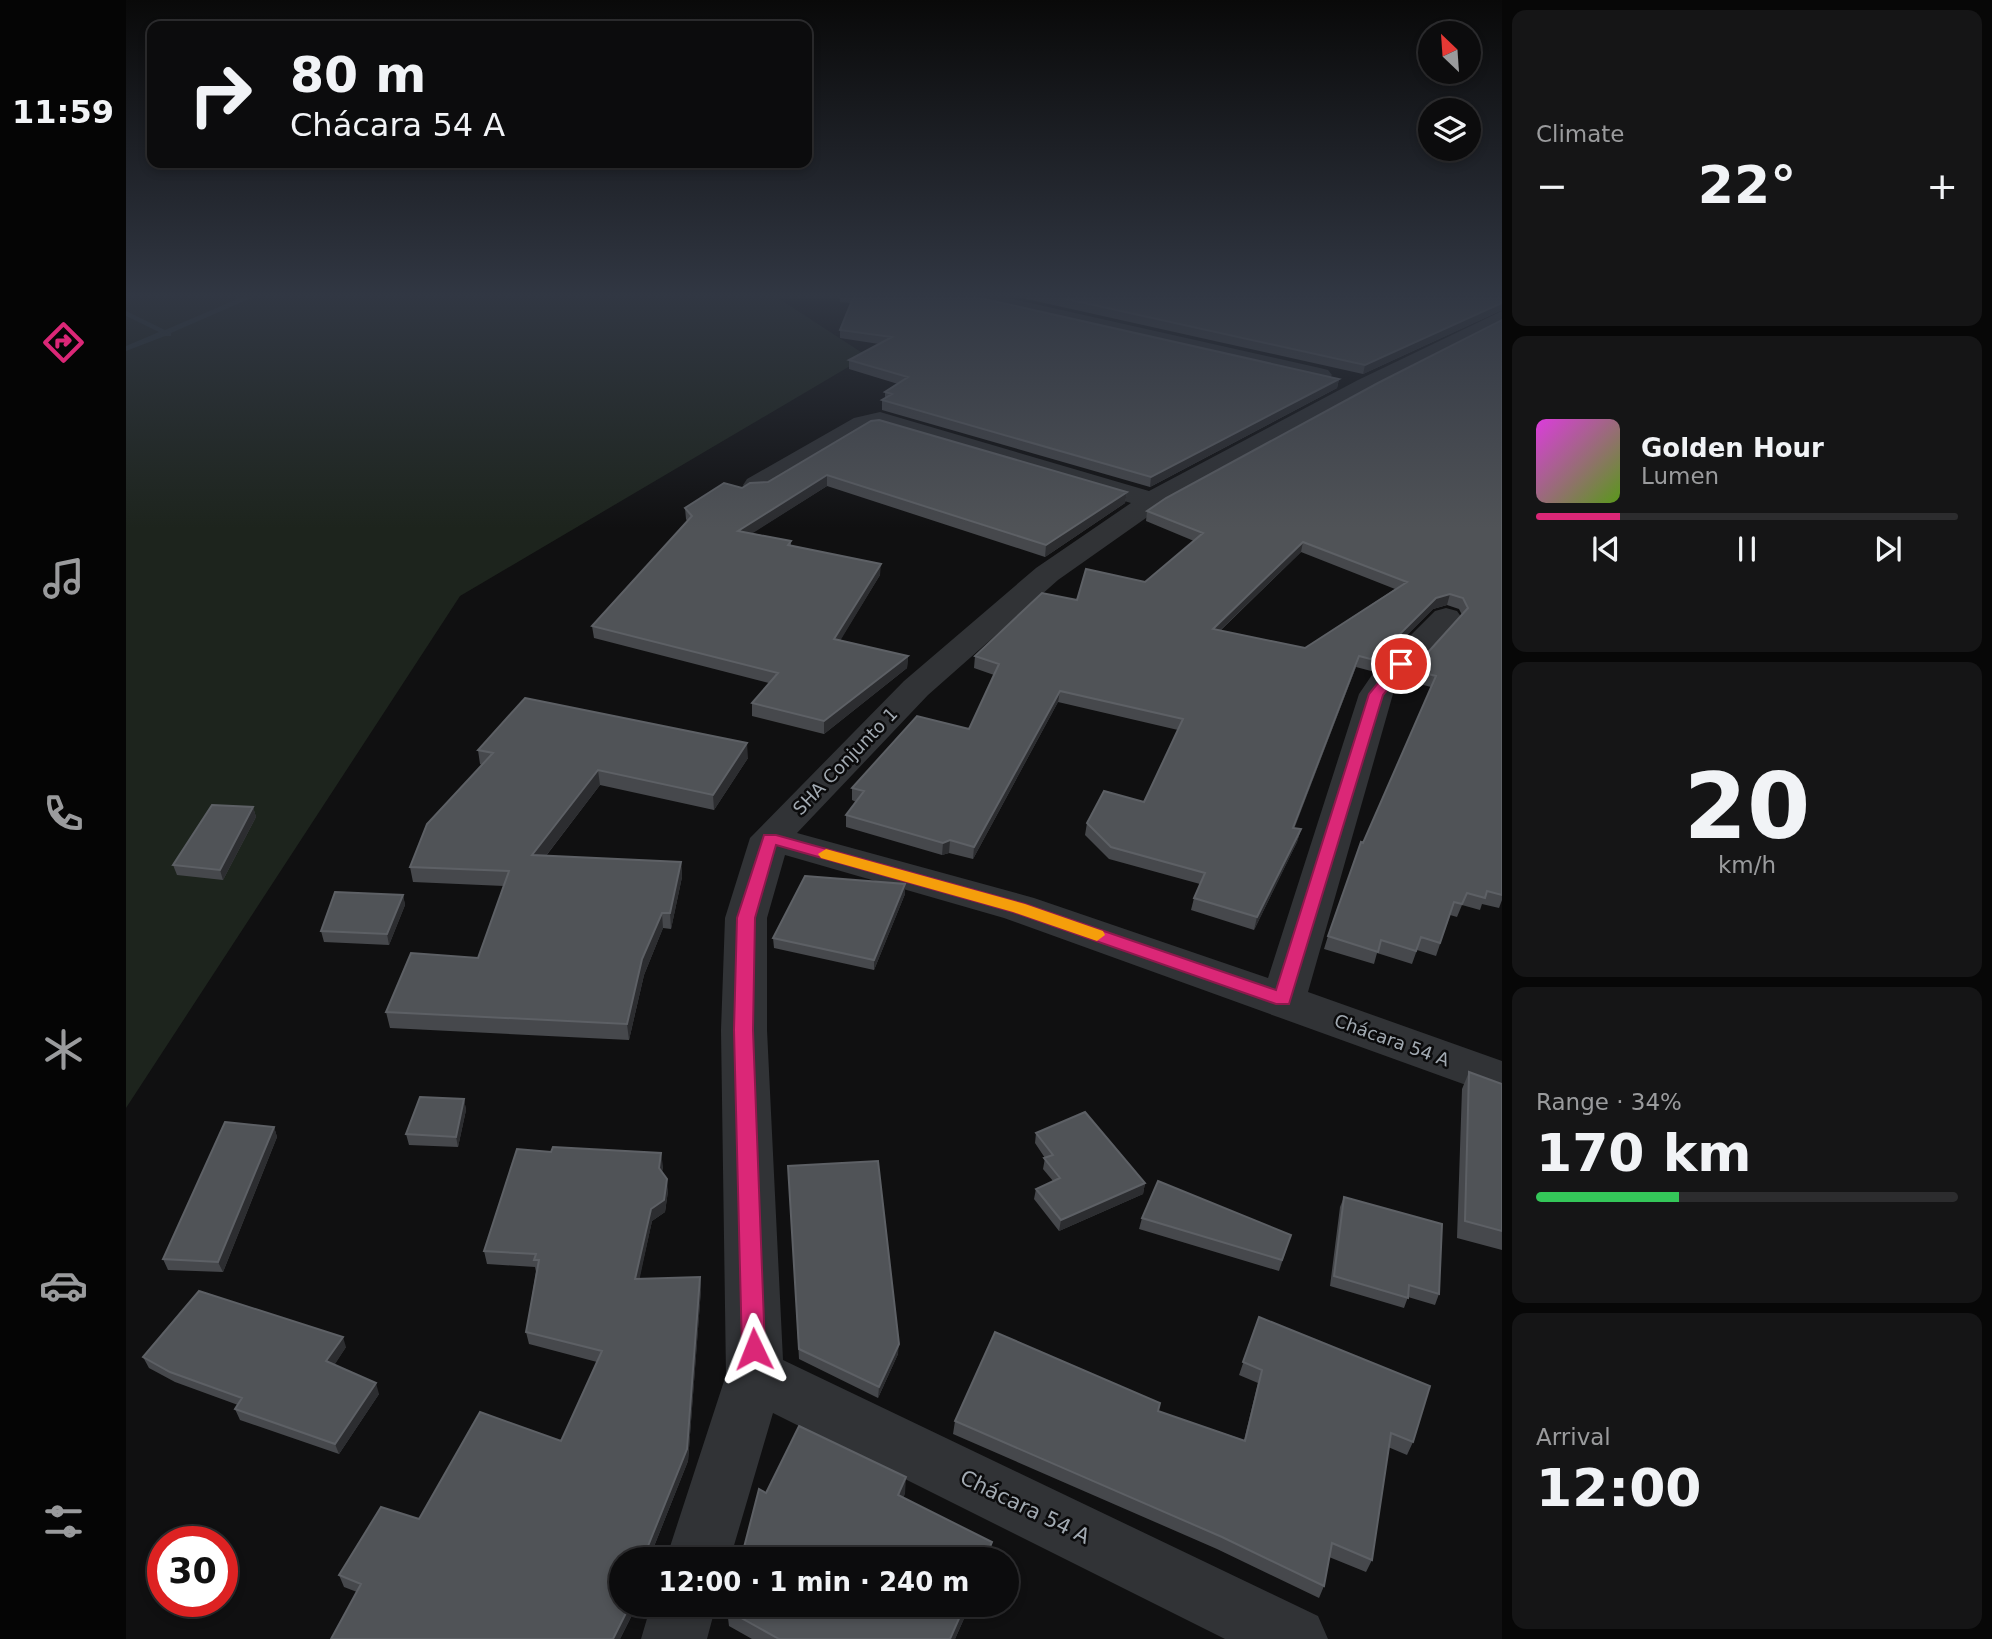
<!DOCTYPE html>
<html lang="en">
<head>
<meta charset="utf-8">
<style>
	body { margin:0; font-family:"DejaVu Sans",sans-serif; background:#151516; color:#f1f3f6; height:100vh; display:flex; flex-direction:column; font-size:26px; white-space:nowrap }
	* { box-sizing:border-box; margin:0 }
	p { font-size:23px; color:#9a9b9d }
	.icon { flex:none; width:38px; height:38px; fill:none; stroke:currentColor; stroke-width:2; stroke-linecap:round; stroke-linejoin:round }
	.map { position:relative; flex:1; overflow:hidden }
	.panel { display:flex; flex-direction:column; gap:10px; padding:10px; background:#070707; width:490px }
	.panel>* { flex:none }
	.hud { position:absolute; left:21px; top:21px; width:665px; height:147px; border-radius:14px; box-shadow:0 4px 10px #0003,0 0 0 2px #2c2c2e; background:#0c0c0d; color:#f1f3f6; overflow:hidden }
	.needle { width:46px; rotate:335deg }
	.fabs { position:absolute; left:1292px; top:21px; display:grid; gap:14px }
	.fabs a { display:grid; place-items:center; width:63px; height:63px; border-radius:50%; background:#0c0c0d; box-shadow:0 4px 10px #0003,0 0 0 2px #2c2c2e; font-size:35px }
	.speed { position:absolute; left:21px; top:1526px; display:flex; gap:14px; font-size:35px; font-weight:700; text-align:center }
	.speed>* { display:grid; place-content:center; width:91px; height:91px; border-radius:50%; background:#0c0c0d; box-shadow:0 4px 10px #0003,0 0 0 2px #2c2c2e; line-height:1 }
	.speed .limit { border:10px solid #d22; background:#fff; color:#111 }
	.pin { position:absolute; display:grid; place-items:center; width:60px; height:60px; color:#fff; margin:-30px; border:4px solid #fff; border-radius:50%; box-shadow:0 2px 7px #0007 }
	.me { position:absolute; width:77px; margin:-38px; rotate:358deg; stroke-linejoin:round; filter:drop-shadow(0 0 5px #0008) }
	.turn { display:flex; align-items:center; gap:24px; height:147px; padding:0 28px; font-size:32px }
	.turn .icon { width:91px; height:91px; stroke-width:2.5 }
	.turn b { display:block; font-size:49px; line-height:60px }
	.big { font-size:52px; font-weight:700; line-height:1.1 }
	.panel .widget { flex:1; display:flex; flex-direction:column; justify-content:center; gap:10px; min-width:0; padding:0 24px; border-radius:14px; background:#151516 }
	.panel .dial { align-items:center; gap:0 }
	.dial b { font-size:91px; line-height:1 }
	.song { display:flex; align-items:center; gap:21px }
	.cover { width:84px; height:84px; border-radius:10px; background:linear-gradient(135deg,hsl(300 70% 55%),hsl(90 70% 35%)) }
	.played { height:7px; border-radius:4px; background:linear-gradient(90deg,#db2777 20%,#2c2c2e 20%) }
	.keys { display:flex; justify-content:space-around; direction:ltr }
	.heat { display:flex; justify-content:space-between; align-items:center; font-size:38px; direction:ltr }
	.charge { height:10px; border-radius:5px; background:linear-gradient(90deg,#34c759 34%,#2c2c2e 0) }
	.trip { position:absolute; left:483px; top:1547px; width:410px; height:70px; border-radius:35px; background:#0c0c0d; box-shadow:0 4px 10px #0003,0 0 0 2px #2c2c2e; font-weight:700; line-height:70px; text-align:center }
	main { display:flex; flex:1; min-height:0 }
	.tabs { display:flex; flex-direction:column; width:126px; justify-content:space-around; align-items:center; background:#050505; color:#9a9b9d }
	.tabs .icon { width:49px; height:49px }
	.tabs .selected { color:#db2777 }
	.tabs b { font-size:32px; color:#f1f3f6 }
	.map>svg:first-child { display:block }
	.green { fill:#1d241d }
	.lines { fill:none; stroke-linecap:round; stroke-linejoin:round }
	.stream { fill:#2a3639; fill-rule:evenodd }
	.street { fill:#313336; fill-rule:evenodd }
	.wall { fill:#46484c; fill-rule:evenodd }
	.shaded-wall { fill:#2c2d30 }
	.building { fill:#505357; stroke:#5d6065; stroke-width:2; fill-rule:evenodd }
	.route { fill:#db2777; stroke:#8e194d; stroke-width:2 }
	.slow { fill:#f59e0b }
	.labels { text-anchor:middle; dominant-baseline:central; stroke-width:5; stroke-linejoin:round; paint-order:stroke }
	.street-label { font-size:18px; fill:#a2aab2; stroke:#0b0b0c }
	.near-street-label { font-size:21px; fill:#a2aab2; stroke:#0b0b0c }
</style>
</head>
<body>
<main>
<nav class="tabs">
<b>11:59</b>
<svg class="icon selected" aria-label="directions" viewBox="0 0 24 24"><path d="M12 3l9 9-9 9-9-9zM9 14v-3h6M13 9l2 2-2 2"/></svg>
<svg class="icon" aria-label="music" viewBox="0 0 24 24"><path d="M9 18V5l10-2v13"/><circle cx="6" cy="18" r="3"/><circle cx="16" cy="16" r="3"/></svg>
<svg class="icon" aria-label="phone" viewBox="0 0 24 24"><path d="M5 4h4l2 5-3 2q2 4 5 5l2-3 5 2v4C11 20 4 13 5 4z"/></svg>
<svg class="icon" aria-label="climate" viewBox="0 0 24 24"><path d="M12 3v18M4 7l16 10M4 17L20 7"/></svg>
<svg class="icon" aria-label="car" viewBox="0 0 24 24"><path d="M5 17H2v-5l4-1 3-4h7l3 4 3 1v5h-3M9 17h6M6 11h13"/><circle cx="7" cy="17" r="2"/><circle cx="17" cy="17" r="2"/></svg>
<svg class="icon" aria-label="filters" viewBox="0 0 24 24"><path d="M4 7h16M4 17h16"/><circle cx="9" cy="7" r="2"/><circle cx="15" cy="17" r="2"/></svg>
</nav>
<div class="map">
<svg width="1376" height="1639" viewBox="0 0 1376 1639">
	<rect width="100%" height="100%" fill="#101011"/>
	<path class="green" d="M 0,298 L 652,298 L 741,356 L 334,596 L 0,1108 Z"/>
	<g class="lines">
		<path class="stream" d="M 114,298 L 125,298 L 45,333 L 45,336 L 39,336 L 0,351 L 0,346 L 33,332 L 0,316 L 0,311 L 39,330 Z"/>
		<path class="street" d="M 843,298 L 882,298 L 1194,368 L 1202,370 L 1206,375 L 1202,380 L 1194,382 L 853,304 L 846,302 Z
			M 1376,311 L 1376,325 L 1248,390 L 1037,506 L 932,580 L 802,695 L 671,833 L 908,898 L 1142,978 L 1233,694 L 1248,672 L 1309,611 L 1320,608 L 1331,611 L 1336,618 L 1331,625 L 1267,694 L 1182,992 L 1376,1061 L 1376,1098 L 878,918 L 659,855 L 641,918 L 641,1030 L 657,1360 L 1192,1616 L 1202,1639 L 1099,1639 L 647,1413 L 604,1559 L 540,1559 L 600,1375 L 595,1030 L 599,918 L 624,838 L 778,681 L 910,568 L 1005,503 L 753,428 L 744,429 L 641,491 L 631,493 L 621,491 L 617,485 L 621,479 L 728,418 L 754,412 L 1023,491 L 1232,380 Z
			M 525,1605 L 590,1605 L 581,1639 L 515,1639 Z"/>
	</g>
	<path class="wall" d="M 714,298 L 854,298 L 1213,379 L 1211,388 L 1024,487 L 756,410 L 756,400 L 759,398 L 759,392 L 772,384 L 723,369 L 723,360 L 753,344 L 714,338 L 714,330 L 725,303 L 714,302 Z
		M 896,298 L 1376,298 L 1376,310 L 1237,374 Z
		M 1376,320 L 1376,900 L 1373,908 L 1356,904 L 1354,910 L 1336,905 L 1331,917 L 1324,915 L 1310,956 L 1291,950 L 1286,964 L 1251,953 L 1248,964 L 1198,949 L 1202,936 L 1237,843 L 1305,687 L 1282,681 L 1286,670 L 1336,615 L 1333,609 L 1321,605 L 1307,609 L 1245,671 L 1230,667 L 1168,828 L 1175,829 L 1171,842 L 1128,930 L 1065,910 L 1068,898 L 1074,884 L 983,859 L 959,835 L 961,823 L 1018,802 L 1052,730 L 932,702 L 847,859 L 823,853 L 816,855 L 720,827 L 720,815 L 730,802 L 726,800 L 726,788 L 843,729 L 868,675 L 848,668 L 849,656 L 951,600 L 1019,582 L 1068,541 L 1020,521 L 1021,511 ZM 1175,552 L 1269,589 L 1179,648 L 1094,631 Z
		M 745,421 L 1001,492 L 999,503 L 919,557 L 701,486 L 626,533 L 665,541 L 665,545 L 754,575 L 714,640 L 782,656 L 781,668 L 698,734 L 626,716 L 626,703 L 643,683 L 468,638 L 466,626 L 561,521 L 560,519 L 559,508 L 616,488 L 642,482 Z
		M 352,750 L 622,758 L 588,810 L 474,785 L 420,856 L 555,862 L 556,877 L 545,929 L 537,928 L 518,975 L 503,1040 L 264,1028 L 260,1012 L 352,958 L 378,886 L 287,882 L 284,867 L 356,765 L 354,764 Z
		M 127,807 L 130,817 L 97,880 L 51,875 L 47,865 Z
		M 779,894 L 748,970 L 648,948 L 647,938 Z
		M 277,895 L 279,905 L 263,945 L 198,942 L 195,931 Z
		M 1343,1072 L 1376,1084 L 1376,1250 L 1331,1238 L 1336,1089 Z
		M 338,1099 L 340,1110 L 332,1147 L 283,1145 L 280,1134 Z
		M 148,1127 L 151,1137 L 97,1272 L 42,1270 L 37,1259 Z
		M 910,1133 L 1019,1183 L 1017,1194 L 933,1231 L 908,1199 L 910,1189 L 927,1181 L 917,1169 L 919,1158 L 909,1143 Z
		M 537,1166 L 536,1172 L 542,1191 L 539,1212 L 526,1221 L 513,1279 L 574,1277 L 575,1289 L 562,1461 L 523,1559 L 495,1559 L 495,1605 L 511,1605 L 494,1639 L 231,1592 L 218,1587 L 213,1575 L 293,1519 L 435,1441 L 471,1362 L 403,1344 L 400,1332 L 410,1272 L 409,1267 L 361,1264 L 358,1251 Z
		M 663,1176 L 772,1354 L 752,1398 L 673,1359 Z
		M 1218,1197 L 1313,1294 L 1309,1305 L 1282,1297 L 1278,1308 L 1204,1286 L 1214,1207 Z
		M 1016,1218 L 1165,1235 L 1153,1271 L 1013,1229 Z
		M 1133,1317 L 1287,1442 L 1281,1455 L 1262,1447 L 1246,1560 L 1240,1572 L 1203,1557 L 1198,1586 L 1193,1598 L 1091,1549 L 827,1434 L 829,1421 L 1032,1411 L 1118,1440 L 1132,1383 L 1113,1375 Z
		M 220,1347 L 208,1365 L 253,1394 L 213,1454 L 114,1420 L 109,1409 L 112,1405 L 49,1382 L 23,1368 L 17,1357 Z
		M 603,1605 L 844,1605 L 829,1639 L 626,1639 L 603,1626 L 601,1610 Z"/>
	<path class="shaded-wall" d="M 1376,303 L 1376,310 L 1237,374 L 1239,365 Z
		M 1213,379 L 1211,388 L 1024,487 L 1025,477 Z
		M 701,475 L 701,486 L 613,542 L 612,531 Z
		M 1001,492 L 999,503 L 919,557 L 920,545 Z
		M 1177,542 L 1175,552 L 1084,640 L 1087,629 Z
		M 755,564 L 754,575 L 708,651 L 708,639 Z
		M 1324,594 L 1321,605 L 1307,609 L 1245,671 L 1248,660 L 1310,598 Z
		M 782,656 L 781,668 L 698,734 L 698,721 Z
		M 1233,656 L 1230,667 L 1164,840 L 1167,828 Z
		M 934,691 L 932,702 L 847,859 L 848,847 Z
		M 621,743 L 622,758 L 588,810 L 587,795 Z
		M 472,770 L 474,785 L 409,870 L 406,855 Z
		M 127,807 L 130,817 L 97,880 L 94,870 Z
		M 1175,829 L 1171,842 L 1128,930 L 1131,917 Z
		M 824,840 L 823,853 L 816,855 L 817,843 Z
		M 555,862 L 556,877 L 545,929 L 544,913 Z
		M 779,884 L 779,894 L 748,970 L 748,960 Z
		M 277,895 L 279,905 L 263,945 L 261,934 Z
		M 536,913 L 537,928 L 518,975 L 503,1040 L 501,1024 L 516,959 Z
		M 338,1099 L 340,1110 L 332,1147 L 330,1137 Z
		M 148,1127 L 151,1137 L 97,1272 L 92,1262 Z
		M 535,1153 L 537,1166 L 534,1181 L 533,1168 Z
		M 541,1179 L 542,1191 L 539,1212 L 526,1221 L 511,1291 L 509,1279 L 525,1209 Z
		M 1019,1183 L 1017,1194 L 933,1231 L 935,1220 Z
		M 574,1277 L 575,1289 L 562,1461 L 523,1559 L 513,1559 Z
		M 217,1337 L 220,1347 L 204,1372 L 200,1361 Z
		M 773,1344 L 772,1354 L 752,1398 L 753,1387 Z
		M 250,1383 L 253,1394 L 213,1454 L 209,1444 Z
		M 780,1477 L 779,1494 L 771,1512 L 772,1495 Z
		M 866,1542 L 863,1559 L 859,1559 Z
		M 504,1605 L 511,1605 L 494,1639 L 487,1639 Z
		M 839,1605 L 844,1605 L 829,1639 L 824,1639 Z"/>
	<path class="building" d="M 727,298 L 854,298 L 1213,379 L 1025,477 L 756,400 L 766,394 L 759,392 L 782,377 L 723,360 L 766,337 L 714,330 Z
		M 936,298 L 1376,298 L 1376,303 L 1239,365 Z
		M 1376,320 L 1376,895 L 1361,891 L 1359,898 L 1341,893 L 1336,904 L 1328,902 L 1314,943 L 1295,937 L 1290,951 L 1255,940 L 1252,952 L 1202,936 L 1235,842 L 1237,843 L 1310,676 L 1286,670 L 1342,608 L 1337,598 L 1324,594 L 1310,598 L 1248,660 L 1233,656 L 1167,828 L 1175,829 L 1131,917 L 1068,898 L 1079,873 L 985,847 L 961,823 L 978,791 L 1018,802 L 1057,719 L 934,691 L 848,847 L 824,840 L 817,843 L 720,815 L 738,791 L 726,788 L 791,716 L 843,729 L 873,664 L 849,656 L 916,593 L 951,600 L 960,569 L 1019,582 L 1077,533 L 1021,511 L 1040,498 L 1252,383 ZM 1177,542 L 1281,582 L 1179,648 L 1087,629 Z
		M 753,420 L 1001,492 L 920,545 L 701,475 L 612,531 L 665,541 L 662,545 L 755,564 L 708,639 L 782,656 L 698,721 L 626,703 L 652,673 L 466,626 L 566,516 L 559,508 L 598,483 L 616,488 L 624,483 L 642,482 L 745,421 Z
		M 399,698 L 621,743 L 587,795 L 472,770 L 406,855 L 555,862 L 544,913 L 536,913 L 516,959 L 501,1024 L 260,1012 L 285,953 L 352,958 L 383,871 L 284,867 L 301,824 L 367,753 L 352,750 Z
		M 86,805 L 127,807 L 94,870 L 47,865 Z
		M 679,876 L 779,884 L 748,960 L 647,938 Z
		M 209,892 L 277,895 L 261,934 L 195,931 Z
		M 1343,1072 L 1376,1084 L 1376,1231 L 1339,1221 Z
		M 294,1097 L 338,1099 L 330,1137 L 280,1134 Z
		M 959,1112 L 1019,1183 L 935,1220 L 910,1189 L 934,1178 L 918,1158 L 927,1155 L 910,1133 Z
		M 99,1122 L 148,1127 L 92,1262 L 37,1259 Z
		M 427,1147 L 535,1153 L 533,1168 L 541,1179 L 538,1200 L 525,1209 L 509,1279 L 574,1277 L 561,1449 L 520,1551 L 513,1559 L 495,1559 L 495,1579 L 491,1585 L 495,1587 L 495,1605 L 504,1605 L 487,1639 L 205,1639 L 235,1584 L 213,1575 L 255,1507 L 293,1519 L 354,1412 L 435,1441 L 476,1351 L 400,1332 L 413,1260 L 408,1260 L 410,1254 L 358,1251 L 391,1149 L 425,1152 Z
		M 752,1161 L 773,1344 L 753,1387 L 673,1349 L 662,1166 Z
		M 1032,1181 L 1165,1235 L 1156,1260 L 1016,1218 Z
		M 1218,1197 L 1316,1224 L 1313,1294 L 1283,1285 L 1282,1298 L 1208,1276 Z
		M 73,1291 L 217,1337 L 200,1361 L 250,1383 L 209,1444 L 109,1409 L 116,1398 L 44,1372 L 17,1357 Z
		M 1133,1317 L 1304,1386 L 1287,1442 L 1265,1433 L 1246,1560 L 1206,1543 L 1198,1586 L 1096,1537 L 829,1421 L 869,1332 L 1034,1403 L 1032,1411 L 1119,1441 L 1136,1370 L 1117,1362 Z
		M 673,1426 L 780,1477 L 772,1495 L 866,1542 L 859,1559 L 615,1559 L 633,1489 L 640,1493 Z
		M 603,1605 L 839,1605 L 824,1639 L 653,1639 L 601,1610 Z"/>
	<linearGradient id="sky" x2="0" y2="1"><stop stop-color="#090909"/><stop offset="0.56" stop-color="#313743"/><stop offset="1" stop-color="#313743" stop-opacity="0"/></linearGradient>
	<rect width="1376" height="528" fill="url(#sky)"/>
	<path class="route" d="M 1275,660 L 1282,664 L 1257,695 L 1163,1004 L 1150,1004 L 887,912 L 650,845 L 629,918 L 627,1030 L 639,1349 L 636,1356 L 628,1359 L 619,1356 L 616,1349 L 608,1030 L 611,918 L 638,835 L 650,835 L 899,904 L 1150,990 L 1243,694 L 1270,661 Z"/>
	<path class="slow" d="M 700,849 L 899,904 L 977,931 L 979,935 L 971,941 L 887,912 L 695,858 L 692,854 Z"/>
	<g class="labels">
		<g class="street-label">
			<text transform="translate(719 761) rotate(-46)">SHA Conjunto 1</text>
			<text transform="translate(1266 1040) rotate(20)">Chácara 54 A</text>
		</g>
		<g class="near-street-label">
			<text transform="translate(899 1507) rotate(26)">Chácara 54 A</text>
		</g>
	</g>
</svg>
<div class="fabs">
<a><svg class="needle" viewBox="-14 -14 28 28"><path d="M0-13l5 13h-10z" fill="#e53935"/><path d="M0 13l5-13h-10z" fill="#9a9b9d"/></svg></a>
<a><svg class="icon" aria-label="layers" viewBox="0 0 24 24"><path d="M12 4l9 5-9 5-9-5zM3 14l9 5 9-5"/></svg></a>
</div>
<div class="speed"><div class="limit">30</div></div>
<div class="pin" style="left:1275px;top:664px;background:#d93025"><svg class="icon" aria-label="arrive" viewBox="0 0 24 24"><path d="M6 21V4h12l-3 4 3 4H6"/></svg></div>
<svg class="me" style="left:628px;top:1349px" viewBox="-20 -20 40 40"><path d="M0-17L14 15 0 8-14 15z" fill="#db2777" stroke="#fff" stroke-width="4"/></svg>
<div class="trip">12:00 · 1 min · 240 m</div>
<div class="hud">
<div class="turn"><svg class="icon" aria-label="right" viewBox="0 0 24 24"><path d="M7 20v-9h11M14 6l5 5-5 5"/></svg><div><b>80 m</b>Chácara 54 A</div></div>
</div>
</div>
<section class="panel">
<div class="widget"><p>Climate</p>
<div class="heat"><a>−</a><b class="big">22°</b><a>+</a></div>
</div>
<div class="widget">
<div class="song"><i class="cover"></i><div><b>Golden Hour</b><p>Lumen</p></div></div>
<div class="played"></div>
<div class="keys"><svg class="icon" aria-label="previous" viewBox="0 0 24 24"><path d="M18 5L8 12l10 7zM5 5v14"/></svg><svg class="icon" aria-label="pause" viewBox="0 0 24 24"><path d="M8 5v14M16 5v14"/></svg><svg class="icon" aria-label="next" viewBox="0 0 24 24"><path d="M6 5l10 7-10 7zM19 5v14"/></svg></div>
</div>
<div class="widget dial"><b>20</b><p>km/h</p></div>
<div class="widget"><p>Range · 34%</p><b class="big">170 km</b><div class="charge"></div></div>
<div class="widget"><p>Arrival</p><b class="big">12:00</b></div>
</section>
</main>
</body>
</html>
